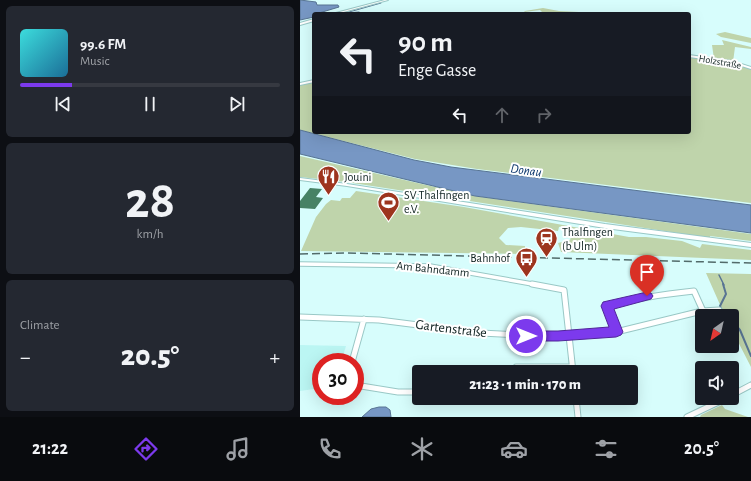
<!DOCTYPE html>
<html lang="en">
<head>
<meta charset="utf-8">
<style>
	body { margin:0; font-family:"Alegreya Sans",sans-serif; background:#242831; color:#f1f3f6; height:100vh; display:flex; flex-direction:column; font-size:15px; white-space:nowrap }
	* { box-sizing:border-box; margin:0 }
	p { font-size:13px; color:#9ea1a6 }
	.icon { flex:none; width:22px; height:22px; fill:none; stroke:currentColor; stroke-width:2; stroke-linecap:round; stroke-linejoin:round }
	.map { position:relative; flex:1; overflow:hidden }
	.drawer { display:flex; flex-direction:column; gap:6px; padding:6px; background:#0d0f14; width:300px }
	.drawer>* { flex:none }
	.hud { position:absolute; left:12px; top:12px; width:379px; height:122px; border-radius:4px; box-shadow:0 4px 16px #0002; background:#171b24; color:#f1f3f6; overflow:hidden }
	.needle { width:26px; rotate:214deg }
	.tools { position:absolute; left:395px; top:309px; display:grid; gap:8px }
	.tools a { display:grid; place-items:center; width:44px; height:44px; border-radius:4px; background:#171b24; box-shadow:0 4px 16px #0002; font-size:20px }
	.speed { position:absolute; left:12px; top:353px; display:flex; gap:8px; font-size:20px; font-weight:700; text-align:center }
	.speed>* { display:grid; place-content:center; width:52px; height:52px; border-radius:50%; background:#171b24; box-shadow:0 4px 16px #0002; line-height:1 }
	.speed .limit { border:6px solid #d22; background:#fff; color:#111 }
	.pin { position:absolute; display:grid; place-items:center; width:34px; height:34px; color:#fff; margin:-41px -17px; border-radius:50% 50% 50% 0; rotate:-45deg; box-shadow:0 0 4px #0007 }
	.pin .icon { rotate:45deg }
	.me { position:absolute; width:44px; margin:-22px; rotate:90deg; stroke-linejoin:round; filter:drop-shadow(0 0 3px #0008) }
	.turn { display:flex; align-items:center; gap:14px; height:84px; padding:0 20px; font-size:18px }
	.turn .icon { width:52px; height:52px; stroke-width:2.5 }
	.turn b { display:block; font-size:28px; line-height:34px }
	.lanes { display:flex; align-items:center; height:38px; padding:0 20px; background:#0003; justify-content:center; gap:20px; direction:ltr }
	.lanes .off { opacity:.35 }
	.big { font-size:30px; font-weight:800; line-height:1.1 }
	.drawer .card { flex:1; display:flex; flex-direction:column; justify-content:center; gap:6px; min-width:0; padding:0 14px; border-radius:6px; background:#242831 }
	.drawer .dial { align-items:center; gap:0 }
	.dial b { font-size:52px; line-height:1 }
	.song { display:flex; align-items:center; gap:12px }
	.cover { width:48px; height:48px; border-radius:6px; background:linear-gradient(135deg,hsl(180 70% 55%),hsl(200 70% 35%)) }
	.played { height:4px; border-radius:2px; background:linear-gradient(90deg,#7c3aed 20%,#363941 20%) }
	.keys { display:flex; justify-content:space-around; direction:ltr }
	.heat { display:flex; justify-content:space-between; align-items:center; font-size:22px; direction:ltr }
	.trip { position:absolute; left:112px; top:365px; width:226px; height:40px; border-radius:4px; background:#171b24; box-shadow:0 4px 16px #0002; font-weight:800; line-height:40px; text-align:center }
	.menu { display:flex; height:64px; justify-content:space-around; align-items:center; background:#090b0e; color:#9ea1a6 }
	.menu .icon { width:28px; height:28px }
	.menu .on { color:#7c3aed }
	.menu b { font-size:18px; color:#f1f3f6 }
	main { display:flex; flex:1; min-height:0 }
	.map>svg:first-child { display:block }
	.built { fill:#bbf6f3 }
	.green { fill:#bfd4ab }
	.water { fill:#7797c4; stroke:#587493 }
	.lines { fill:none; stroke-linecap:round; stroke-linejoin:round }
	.stream-far2 { stroke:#587493; stroke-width:1 }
	.stream-far1 { stroke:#587493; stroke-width:1.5 }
	.stream { stroke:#587493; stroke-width:2 }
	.building { fill:#478265 }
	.street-far1-casing { stroke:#99c8c6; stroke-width:5.5 }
	.street-casing { stroke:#99c8c6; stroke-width:7 }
	.secondary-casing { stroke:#99c8c6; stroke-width:2 }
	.street-far1 { stroke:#fff; stroke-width:3.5 }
	.street { stroke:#fff; stroke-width:5 }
	.secondary { fill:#fff; fill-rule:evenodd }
	.rail { stroke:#526b6a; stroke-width:1.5; stroke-dasharray:8 4; stroke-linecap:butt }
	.route { fill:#7c3aed; stroke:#51269a }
	.labels { text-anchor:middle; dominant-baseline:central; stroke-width:4; stroke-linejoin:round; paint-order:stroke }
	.far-street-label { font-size:10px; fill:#0f2221; stroke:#fff }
	.poi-label { font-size:12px; fill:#0f2221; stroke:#fff; text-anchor:start }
	.street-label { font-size:12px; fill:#0f2221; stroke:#fff }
	.water-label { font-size:13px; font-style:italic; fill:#07336a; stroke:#fff }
	.near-street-label { font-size:14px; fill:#0f2221; stroke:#fff }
</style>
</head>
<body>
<main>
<section class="drawer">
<div class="card">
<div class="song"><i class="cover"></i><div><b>99.6 FM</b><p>Music</p></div></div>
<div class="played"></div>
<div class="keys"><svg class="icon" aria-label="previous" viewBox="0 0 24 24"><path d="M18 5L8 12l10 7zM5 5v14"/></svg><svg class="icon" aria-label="pause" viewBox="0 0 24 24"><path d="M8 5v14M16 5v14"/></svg><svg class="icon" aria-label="next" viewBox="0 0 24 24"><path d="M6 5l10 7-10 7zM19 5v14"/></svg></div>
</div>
<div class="card dial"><b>28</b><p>km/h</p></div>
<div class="card"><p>Climate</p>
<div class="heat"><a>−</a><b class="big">20.5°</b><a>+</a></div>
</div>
</section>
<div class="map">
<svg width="451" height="417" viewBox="0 0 451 417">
	<rect width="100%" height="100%" fill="#d7fdfc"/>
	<path class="built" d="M 0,345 L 46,346 L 41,362 L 21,362 L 21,388 L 0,391 Z"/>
	<path class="green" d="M 243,8 L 259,11 L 299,13 L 297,13 L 297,14 L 279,13 L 256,14 L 254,12 L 232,14 L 242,12 L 240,10 L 224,12 L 225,11 Z
		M 425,32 L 451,38 L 451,43 L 421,37 L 416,34 Z
		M 422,40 L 451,47 L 451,49 L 435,47 L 433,62 L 414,59 L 412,45 L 424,45 Z
		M 389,57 L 423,61 L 451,68 L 451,203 L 177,169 L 115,159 L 0,130 L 0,85 L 14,81 L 14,132 L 389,132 Z
		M 0,156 L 174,196 L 451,234 L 451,241 L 410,236 L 410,238 L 46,182 L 0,177 Z
		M 56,191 L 164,207 L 329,237 L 346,237 L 382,241 L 400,248 L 402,244 L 451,250 L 451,260 L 261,252 L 258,243 L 270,240 L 273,230 L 264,226 L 259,227 L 258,231 L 221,227 L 208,228 L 199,238 L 206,245 L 225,246 L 225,254 L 1,251 L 16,217 L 26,204 L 31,200 L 40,201 L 42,198 L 50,198 Z
		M 406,273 L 451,274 L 451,367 L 432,330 L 432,316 L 425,316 Z
		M 422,405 L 425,409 L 448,417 L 400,417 L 401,415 Z"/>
	<path class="water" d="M 0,0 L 16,2 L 17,5 L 38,5 L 39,7 L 19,13 L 20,14 L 14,14 L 14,17 L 0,20 Z
		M 0,130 L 114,160 L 151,167 L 451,205 L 451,233 L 175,196 L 0,154 Z
		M 79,407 L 86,407 L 90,410 L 91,417 L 62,417 L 71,409 Z"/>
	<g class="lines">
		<path class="stream-far2" d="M 47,13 L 59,12
			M 42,14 L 81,3"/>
		<path class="stream-far1" d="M 419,275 L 424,285"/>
		<path class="stream" d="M 423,284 L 426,294 L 420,306 L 422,311 L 428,316
			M 432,321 L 440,330 L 451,356"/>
	</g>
	<path class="building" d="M 10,188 L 22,189 L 16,197 L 23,198 L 15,209 L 0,208 L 0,201 Z"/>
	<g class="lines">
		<defs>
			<path id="street-far1" d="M 0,264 L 130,266 L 238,285"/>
			<path id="street" d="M 232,284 L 264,290 L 273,372
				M 0,317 L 79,320 L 181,333 L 239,336 L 316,332 L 402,311 L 419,310
				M 316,332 L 307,306 C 336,298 365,294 394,291 L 403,311
				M 52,362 L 64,319
				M 212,372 L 216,367 L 272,367
				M 55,385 L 98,392 L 119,392
				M 432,395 L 451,385
				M 276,398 L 278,417
				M 387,417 L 427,398"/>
			<path id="secondary" d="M 85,0 L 88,0 L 36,14 L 32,14 Z
				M 14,19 L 14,21 L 0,25 L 0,23 Z
				M 389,55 L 432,61 L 451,67 L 451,69 L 432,63 L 389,57 Z
				M 14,80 L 14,82 L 0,85 L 0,83 Z
				M 0,178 L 47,184 L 305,224 L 451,243 L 451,247 L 305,228 L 47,186 L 0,180 Z"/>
		</defs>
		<use href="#street-far1" class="street-far1-casing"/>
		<use href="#street" class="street-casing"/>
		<use href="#secondary" class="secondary-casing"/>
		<use href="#street-far1" class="street-far1"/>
		<use href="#street" class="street"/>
		<use href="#secondary" class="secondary"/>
		<path class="rail" d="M 0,254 L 48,253 L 451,263"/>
	</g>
	<path class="route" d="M 347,292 L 351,293 L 353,296 L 351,299 L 314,309 L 323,332 L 321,335 L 316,337 L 258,341 L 226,341 L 222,340 L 220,336 L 222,332 L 226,331 L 258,331 L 309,327 L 301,306 L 303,302 Z"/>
	<defs>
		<symbol id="restaurant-pin" viewBox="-11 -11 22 30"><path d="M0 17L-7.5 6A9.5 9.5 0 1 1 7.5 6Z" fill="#9d351e" stroke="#fff"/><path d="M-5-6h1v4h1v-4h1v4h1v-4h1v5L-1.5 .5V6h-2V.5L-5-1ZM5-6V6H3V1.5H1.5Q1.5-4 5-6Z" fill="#fff"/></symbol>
		<symbol id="stadium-pin" viewBox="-11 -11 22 30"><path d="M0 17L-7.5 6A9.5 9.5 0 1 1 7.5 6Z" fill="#9d351e" stroke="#fff"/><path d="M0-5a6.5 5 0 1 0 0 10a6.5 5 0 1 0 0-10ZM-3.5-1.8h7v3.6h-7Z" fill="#fff"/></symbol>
		<symbol id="station-pin" viewBox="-11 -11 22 30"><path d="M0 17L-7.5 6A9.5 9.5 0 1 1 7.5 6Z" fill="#9d351e" stroke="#fff"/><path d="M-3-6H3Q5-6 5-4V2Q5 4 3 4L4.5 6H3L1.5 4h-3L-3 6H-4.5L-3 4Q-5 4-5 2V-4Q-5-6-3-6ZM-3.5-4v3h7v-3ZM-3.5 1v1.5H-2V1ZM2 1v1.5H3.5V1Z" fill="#fff"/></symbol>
		<symbol id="bus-pin" viewBox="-11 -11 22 30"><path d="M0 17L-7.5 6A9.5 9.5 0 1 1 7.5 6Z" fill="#9d351e" stroke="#fff"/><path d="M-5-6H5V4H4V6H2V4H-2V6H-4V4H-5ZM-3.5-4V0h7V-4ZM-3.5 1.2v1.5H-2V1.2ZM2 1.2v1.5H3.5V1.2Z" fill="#fff"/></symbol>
	</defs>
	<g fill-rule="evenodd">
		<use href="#restaurant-pin" x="16" y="164" width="25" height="34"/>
		<use href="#stadium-pin" x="76" y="190" width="25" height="34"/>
		<use href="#station-pin" x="234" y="226" width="25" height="34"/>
		<use href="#bus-pin" x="214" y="246" width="25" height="34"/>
	</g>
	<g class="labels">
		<g class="far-street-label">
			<text transform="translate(420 62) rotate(10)">Holzstraße</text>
		</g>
		<g class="poi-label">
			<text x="44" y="177">Jouini</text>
			<text x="104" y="195">SV Thalfingen<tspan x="104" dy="14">e.V.</tspan></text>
			<text x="262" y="232">Thalfingen<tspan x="262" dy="14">(b Ulm)</tspan></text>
			<text x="210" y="258" text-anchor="end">Bahnhof</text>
		</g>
		<g class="street-label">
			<text transform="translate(133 269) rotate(6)">Am Bahndamm</text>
		</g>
		<g class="water-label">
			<text transform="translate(226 171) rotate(8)">Donau</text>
		</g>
		<g class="near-street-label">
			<text transform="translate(151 329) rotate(7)">Gartenstraße</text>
		</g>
	</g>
</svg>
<div class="tools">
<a><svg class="needle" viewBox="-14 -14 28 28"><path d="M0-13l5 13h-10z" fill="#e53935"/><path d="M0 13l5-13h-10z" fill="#9ea1a6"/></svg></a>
<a><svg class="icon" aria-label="sound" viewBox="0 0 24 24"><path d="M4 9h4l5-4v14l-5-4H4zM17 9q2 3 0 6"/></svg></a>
</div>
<div class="speed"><div class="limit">30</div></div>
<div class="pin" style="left:347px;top:296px;background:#d93025"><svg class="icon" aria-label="arrive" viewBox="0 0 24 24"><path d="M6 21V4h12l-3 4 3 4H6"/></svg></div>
<svg class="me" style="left:226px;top:336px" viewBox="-20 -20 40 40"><circle r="17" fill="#7c3aed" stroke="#fff" stroke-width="3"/><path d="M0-11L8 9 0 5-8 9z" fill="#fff"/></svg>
<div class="trip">21:23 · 1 min · 170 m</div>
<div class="hud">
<div class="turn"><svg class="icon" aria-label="left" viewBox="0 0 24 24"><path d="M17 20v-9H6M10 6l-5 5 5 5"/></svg><div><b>90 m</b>Enge Gasse</div></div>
<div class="lanes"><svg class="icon" aria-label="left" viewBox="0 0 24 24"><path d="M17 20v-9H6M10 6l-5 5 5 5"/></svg><svg class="icon off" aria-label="ahead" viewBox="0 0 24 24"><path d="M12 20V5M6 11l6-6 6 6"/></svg><svg class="icon off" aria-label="right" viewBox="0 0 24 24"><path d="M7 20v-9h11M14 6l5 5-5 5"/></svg></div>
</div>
</div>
</main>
<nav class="menu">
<b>21:22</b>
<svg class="icon on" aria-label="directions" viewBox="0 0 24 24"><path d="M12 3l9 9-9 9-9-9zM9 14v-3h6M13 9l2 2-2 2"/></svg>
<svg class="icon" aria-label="music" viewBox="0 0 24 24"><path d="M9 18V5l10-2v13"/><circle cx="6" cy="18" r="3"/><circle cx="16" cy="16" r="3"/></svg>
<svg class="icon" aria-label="phone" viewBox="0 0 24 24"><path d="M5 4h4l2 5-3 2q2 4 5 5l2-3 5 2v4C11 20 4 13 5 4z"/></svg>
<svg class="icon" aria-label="climate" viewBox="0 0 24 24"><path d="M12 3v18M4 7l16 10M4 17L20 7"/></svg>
<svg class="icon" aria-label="car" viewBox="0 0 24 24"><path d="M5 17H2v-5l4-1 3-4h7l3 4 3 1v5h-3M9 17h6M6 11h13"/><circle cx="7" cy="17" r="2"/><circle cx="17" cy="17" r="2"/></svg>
<svg class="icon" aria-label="filters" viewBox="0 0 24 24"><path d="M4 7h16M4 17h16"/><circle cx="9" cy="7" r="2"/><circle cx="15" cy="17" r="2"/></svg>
<b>20.5°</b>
</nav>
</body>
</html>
